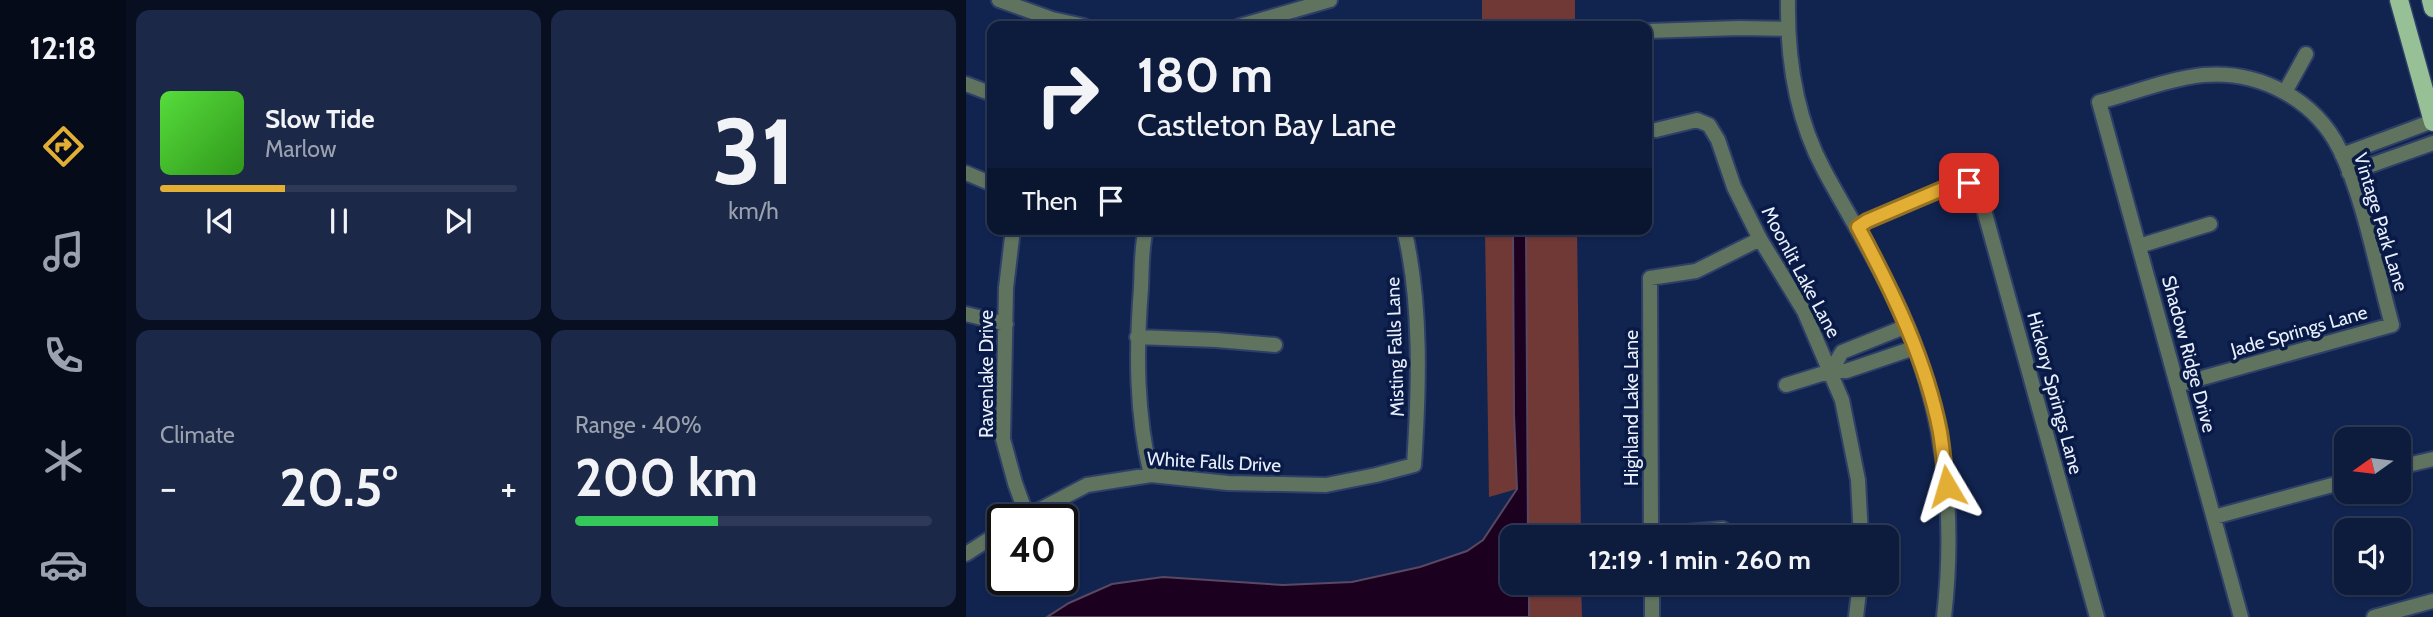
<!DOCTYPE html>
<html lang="en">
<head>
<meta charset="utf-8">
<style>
	body { margin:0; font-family:Cabin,sans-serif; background:#1b2847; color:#f1f3f6; height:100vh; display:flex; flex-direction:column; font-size:26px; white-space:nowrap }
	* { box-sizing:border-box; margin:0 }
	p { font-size:23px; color:#9aa1af }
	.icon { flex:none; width:38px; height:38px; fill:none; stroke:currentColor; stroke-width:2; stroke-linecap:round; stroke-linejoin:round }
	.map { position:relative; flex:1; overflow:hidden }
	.side { display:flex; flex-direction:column; gap:10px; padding:10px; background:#070f21; width:840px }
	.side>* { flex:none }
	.hud { position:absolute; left:21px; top:21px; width:665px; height:214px; border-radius:14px; box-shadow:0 2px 5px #0004,0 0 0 2px #2d3956; background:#0d1b3c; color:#f1f3f6; overflow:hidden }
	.needle { width:46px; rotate:256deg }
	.tools { position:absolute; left:1368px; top:427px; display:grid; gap:14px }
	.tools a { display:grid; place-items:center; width:77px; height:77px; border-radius:14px; background:#0d1b3c; box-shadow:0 2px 5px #0004,0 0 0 2px #2d3956; font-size:35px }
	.speed { position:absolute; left:21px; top:504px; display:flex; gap:14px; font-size:35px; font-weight:700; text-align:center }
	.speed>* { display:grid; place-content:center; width:91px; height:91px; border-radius:50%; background:#0d1b3c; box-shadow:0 2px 5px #0004,0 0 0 2px #2d3956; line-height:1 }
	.speed .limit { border:4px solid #111; border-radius:10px; background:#fff; color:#111 }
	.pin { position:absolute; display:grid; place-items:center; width:60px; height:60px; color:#fff; margin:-30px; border-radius:14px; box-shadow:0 4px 10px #0006 }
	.me { position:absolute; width:77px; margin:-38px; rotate:353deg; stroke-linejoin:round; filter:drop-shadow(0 0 5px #0008) }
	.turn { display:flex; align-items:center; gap:24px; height:147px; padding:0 35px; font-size:32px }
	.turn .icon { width:91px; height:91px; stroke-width:2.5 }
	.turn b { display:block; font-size:49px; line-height:60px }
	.then { display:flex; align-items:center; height:66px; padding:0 35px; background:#0003; gap:14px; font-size:26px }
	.big { font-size:52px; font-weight:700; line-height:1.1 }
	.side .tile { flex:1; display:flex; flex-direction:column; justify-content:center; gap:10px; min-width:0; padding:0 24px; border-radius:14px; background:#1b2847 }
	.side .dial { align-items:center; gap:0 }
	.dial b { font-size:91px; line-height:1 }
	.song { display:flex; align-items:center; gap:21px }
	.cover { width:84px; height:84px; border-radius:10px; background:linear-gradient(135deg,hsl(110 70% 55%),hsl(110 70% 35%)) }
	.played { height:7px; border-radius:4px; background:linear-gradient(90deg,#e3ae34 35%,#2d3956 35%) }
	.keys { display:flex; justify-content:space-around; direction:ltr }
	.heat { display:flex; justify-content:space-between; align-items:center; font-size:38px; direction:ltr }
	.charge { height:10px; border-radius:5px; background:linear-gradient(90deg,#34c759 40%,#2d3956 0) }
	.side .tiles { flex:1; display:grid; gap:10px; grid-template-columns:repeat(2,1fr) }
	.trip { position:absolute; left:534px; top:525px; width:399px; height:70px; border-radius:14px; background:#0d1b3c; box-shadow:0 2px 5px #0004,0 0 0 2px #2d3956; font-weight:700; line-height:70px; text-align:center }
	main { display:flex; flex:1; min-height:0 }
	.tabs { display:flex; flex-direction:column; width:126px; justify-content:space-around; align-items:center; background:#050b18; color:#9aa1af }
	.tabs .icon { width:49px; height:49px }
	.tabs .selected { color:#e3ae34 }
	.tabs b { font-size:32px; color:#f1f3f6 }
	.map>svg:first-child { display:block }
	.green { fill:#703936 }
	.water { fill:#1c0020; stroke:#5a4862; stroke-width:2 }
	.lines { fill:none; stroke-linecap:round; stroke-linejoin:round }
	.minor-casing { stroke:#2f4068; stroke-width:18 }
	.major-casing { stroke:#2f4068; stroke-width:21 }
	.minor { stroke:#60735f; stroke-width:14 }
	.major { stroke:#98c097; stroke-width:18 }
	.route-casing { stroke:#947122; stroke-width:18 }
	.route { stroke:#e3ae34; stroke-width:12 }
	.labels { text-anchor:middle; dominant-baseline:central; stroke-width:7; stroke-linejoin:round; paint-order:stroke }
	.street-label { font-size:19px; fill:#e9effb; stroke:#081a45 }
</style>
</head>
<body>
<main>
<nav class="tabs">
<b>12:18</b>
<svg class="icon selected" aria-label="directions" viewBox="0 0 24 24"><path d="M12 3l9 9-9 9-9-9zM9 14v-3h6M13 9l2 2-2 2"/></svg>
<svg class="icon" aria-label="music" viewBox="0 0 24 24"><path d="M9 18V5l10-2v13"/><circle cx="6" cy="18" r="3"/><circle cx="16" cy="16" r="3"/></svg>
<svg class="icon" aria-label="phone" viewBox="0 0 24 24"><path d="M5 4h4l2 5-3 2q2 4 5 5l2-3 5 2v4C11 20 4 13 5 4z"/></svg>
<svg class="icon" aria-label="climate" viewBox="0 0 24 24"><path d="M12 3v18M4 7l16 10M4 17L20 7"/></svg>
<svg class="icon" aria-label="car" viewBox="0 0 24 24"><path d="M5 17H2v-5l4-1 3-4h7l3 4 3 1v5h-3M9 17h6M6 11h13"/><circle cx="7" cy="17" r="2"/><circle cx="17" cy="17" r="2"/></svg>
</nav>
<section class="side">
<div class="tiles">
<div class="tile">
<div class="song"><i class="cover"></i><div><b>Slow Tide</b><p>Marlow</p></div></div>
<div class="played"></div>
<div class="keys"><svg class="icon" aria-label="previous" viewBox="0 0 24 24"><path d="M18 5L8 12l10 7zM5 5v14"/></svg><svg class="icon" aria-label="pause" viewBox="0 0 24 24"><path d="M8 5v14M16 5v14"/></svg><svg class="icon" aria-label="next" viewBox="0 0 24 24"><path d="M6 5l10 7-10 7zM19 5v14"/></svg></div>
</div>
<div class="tile dial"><b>31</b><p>km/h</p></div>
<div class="tile"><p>Climate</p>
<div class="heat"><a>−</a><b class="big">20.5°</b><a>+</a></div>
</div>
<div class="tile"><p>Range · 40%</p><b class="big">200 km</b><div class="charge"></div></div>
</div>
</section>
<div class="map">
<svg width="1467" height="617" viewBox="0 0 1467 617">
	<rect width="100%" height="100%" fill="#112450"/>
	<path class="green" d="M 516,0 L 609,0 L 609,26 L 516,26 Z
		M 519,229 L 547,229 L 548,415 L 551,489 L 523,497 Z
		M 560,229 L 611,229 L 615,537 L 562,537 Z
		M 563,583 L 615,583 L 616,617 L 563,617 Z"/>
	<path class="water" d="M 547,229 L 560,229 L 562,537 L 546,537 L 546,583 L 563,583 L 563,617 L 81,617 L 103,603 L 146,584 L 197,577 L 317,585 L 386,582 L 454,567 L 501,551 L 517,540 L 551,489 L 548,415 Z"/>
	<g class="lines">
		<defs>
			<path id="minor" d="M 33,0 L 86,19 L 118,26
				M 822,0 C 821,58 830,118 858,170 C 883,217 912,261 934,310 C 978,407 990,512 978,617
				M 274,26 L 364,0
				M 681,31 L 773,28 L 822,29
				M 0,84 L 26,94
				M 1319,92 L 1340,54
				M 690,130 L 731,120 L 743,125 L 752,140 L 768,187 L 794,239 L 838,311 L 876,400 L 892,480 L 895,537
				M 1376,155 L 1467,121
				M 0,173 L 26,184
				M 1383,173 L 1467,143
				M 892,227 L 901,221 L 981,187 L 1004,183 L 1015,199 L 1131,617
				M 47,229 L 40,288 L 37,439 L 49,483 L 61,516
				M 180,229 C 175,248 176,269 175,288 C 170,351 170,414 185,475
				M 1173,246 L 1244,224
				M 0,314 L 40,324
				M 171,337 L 250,340 L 309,345
				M 865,371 L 876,352 L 941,326
				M 820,385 L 865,371 L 880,371 L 948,348
				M 1211,385 L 1426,325 C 1411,271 1398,199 1374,150 C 1349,99 1293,70 1237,75 C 1202,79 1167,93 1133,102 C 1181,273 1228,445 1275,617
				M 1433,467 L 1467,459
				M 1248,517 L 1381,481
				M 54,520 L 121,485 L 185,475 L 262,483 L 360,485 L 410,475 L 448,465 C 453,389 456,303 438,229
				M 685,535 L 757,529
				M 685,537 L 684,278 L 730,271 L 794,239
				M 0,554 L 37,530
				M 686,583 L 686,617
				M 890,617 L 894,583
				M 1408,617 L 1467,601"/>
			<path id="major" d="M 1433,0 L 1467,122
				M 1465,0 L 1467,8"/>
		</defs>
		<use href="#minor" class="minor-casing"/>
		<use href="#major" class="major-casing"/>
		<use href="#minor" class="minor"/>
		<use href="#major" class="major"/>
	</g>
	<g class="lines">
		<defs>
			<path id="route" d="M 981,486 C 978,468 977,450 974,432 C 960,360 927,292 892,227 L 901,221 L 981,187 L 1003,183"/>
		</defs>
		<use href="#route" class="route-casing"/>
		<use href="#route" class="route"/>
	</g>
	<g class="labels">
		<g class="street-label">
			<text transform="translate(1415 222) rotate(73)">Vintage Park Lane</text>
			<text transform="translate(835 272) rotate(62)">Moonlit Lake Lane</text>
			<text transform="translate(1333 331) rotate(-16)">Jade Springs Lane</text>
			<text transform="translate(429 347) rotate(-92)">Misting Falls Lane</text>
			<text transform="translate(1223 354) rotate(75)">Shadow Ridge Drive</text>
			<text transform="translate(20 374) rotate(-90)">Ravenlake Drive</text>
			<text transform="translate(1089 393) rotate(75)">Hickory Springs Lane</text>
			<text transform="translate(665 408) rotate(-90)">Highland Lake Lane</text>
			<text transform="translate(248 462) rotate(3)">White Falls Drive</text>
		</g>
	</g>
</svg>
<div class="tools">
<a><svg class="needle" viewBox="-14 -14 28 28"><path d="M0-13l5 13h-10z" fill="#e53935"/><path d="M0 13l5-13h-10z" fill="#9aa1af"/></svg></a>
<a><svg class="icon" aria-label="sound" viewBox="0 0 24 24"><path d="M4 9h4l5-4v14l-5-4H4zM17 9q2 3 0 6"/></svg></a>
</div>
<div class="speed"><div class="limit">40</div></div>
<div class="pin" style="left:1003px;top:183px;background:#d93025"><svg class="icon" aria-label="arrive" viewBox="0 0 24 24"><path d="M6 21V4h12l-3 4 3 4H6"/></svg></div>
<svg class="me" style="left:981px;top:486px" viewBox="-20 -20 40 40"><path d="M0-17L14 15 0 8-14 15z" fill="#e3ae34" stroke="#fff" stroke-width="4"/></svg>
<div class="trip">12:19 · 1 min · 260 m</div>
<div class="hud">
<div class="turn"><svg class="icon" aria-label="right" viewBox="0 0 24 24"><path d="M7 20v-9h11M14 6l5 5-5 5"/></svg><div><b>180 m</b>Castleton Bay Lane</div></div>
<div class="then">Then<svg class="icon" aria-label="arrive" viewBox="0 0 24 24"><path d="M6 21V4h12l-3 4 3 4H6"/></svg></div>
</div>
</div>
</main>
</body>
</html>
